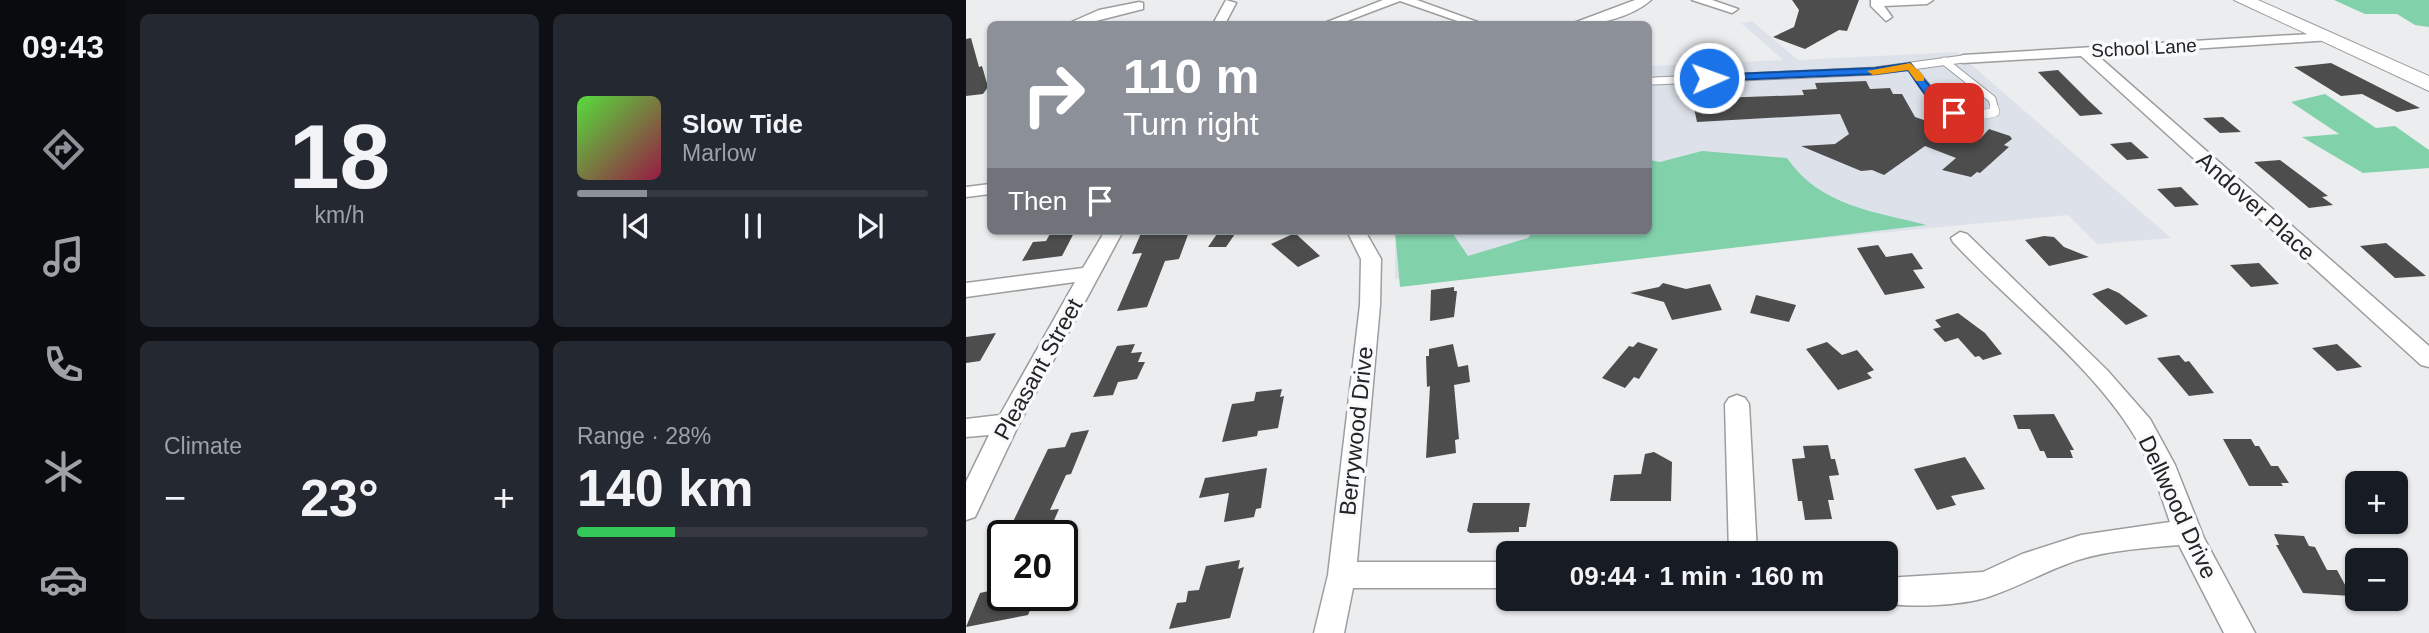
<!DOCTYPE html>
<html lang="en">
<head>
<meta charset="utf-8">
<style>
	body { margin:0; font-family:Helvetica,sans-serif; background:#242831; color:#f1f3f6; height:100vh; display:flex; flex-direction:column; font-size:26px; white-space:nowrap }
	* { box-sizing:border-box; margin:0 }
	p { font-size:23px; color:#9ea1a6 }
	.icon { flex:none; width:38px; height:38px; fill:none; stroke:currentColor; stroke-width:2; stroke-linecap:round; stroke-linejoin:round }
	.map { position:relative; flex:1; overflow:hidden }
	.side { display:flex; flex-direction:column; gap:14px; padding:14px; background:#0d0f14; width:840px }
	.side>* { flex:none }
	.guide { position:absolute; left:21px; top:21px; width:665px; height:214px; border-radius:10px; box-shadow:0 2px 5px #0004; background:#8c9099; color:#fff; overflow:hidden }
	.controls { position:absolute; left:1379px; top:471px; display:grid; gap:14px }
	.controls a { display:grid; place-items:center; width:63px; height:63px; border-radius:10px; background:#171b24; box-shadow:0 2px 5px #0004; font-size:35px }
	.speed { position:absolute; left:21px; top:520px; display:flex; gap:14px; font-size:35px; font-weight:700; text-align:center }
	.speed>* { display:grid; place-content:center; width:91px; height:91px; border-radius:50%; background:#171b24; box-shadow:0 2px 5px #0004; line-height:1 }
	.speed .limit { border:4px solid #111; border-radius:10px; background:#fff; color:#111 }
	.pin { position:absolute; display:grid; place-items:center; width:60px; height:60px; color:#fff; margin:-30px; border-radius:14px; box-shadow:0 4px 10px #0006 }
	.me { position:absolute; width:77px; margin:-38px; rotate:88deg; stroke-linejoin:round; filter:drop-shadow(0 0 5px #0008) }
	.turn { display:flex; align-items:center; gap:24px; height:147px; padding:0 21px; font-size:32px }
	.turn .icon { width:91px; height:91px; stroke-width:2.5 }
	.turn b { display:block; font-size:49px; line-height:60px }
	.then { display:flex; align-items:center; height:66px; padding:0 21px; background:#0003; gap:14px; font-size:26px }
	.big { font-size:52px; font-weight:700; line-height:1.1 }
	.side .widget { flex:1; display:flex; flex-direction:column; justify-content:center; gap:10px; min-width:0; padding:0 24px; border-radius:10px; background:#242831 }
	.side .dial { align-items:center; gap:0 }
	.dial b { font-size:91px; line-height:1 }
	.song { display:flex; align-items:center; gap:21px }
	.cover { width:84px; height:84px; border-radius:10px; background:linear-gradient(135deg,hsl(110 70% 55%),hsl(340 70% 35%)) }
	.played { height:7px; border-radius:4px; background:linear-gradient(90deg,#8c9099 20%,#363941 20%) }
	.keys { display:flex; justify-content:space-around; direction:ltr }
	.heat { display:flex; justify-content:space-between; align-items:center; font-size:38px; direction:ltr }
	.charge { height:10px; border-radius:5px; background:linear-gradient(90deg,#34c759 28%,#363941 0) }
	.side .tiles { flex:1; display:grid; gap:14px; grid-template-columns:repeat(2,1fr) }
	.trip { position:absolute; left:530px; top:541px; width:402px; height:70px; border-radius:10px; background:#171b24; box-shadow:0 2px 5px #0004; font-weight:700; line-height:70px; text-align:center }
	main { display:flex; flex:1; min-height:0 }
	.tab-bar { display:flex; flex-direction:column; width:126px; justify-content:space-around; align-items:center; background:#090b0e; color:#9ea1a6 }
	.tab-bar .icon { width:49px; height:49px }
	.tab-bar .current { color:#8c9099 }
	.tab-bar b { font-size:32px; color:#f1f3f6 }
	.map>svg:first-child { display:block }
	.built { fill:#dde2ea }
	.green { fill:#81d1aa }
	.building { fill:#4e4d4e }
	.lines { fill:none; stroke-linecap:round; stroke-linejoin:round }
	.lane-far1-casing { stroke:#9c9d9e; stroke-width:9 }
	.lane-casing { stroke:#9c9d9e; stroke-width:10 }
	.street-casing { stroke:#9c9d9e; stroke-width:3 }
	.secondary-casing { stroke:#9c9d9e; stroke-width:2 }
	.lane-far1 { stroke:#fff; stroke-width:7 }
	.lane { stroke:#fff; stroke-width:9 }
	.street { fill:#fff; fill-rule:evenodd }
	.secondary { fill:#fff; fill-rule:evenodd }
	.route { fill:#1a73e8; stroke:#114b97; stroke-width:2 }
	.slow { fill:#f59e0b }
	.labels { text-anchor:middle; dominant-baseline:central; stroke-width:7; stroke-linejoin:round; paint-order:stroke }
	.far-street-label { font-size:19px; fill:#242425; stroke:#f9fafc }
	.street-label { font-size:23px; fill:#242425; stroke:#f9fafc }
</style>
</head>
<body>
<main>
<nav class="tab-bar">
<b>09:43</b>
<svg class="icon current" aria-label="directions" viewBox="0 0 24 24"><path d="M12 3l9 9-9 9-9-9zM9 14v-3h6M13 9l2 2-2 2"/></svg>
<svg class="icon" aria-label="music" viewBox="0 0 24 24"><path d="M9 18V5l10-2v13"/><circle cx="6" cy="18" r="3"/><circle cx="16" cy="16" r="3"/></svg>
<svg class="icon" aria-label="phone" viewBox="0 0 24 24"><path d="M5 4h4l2 5-3 2q2 4 5 5l2-3 5 2v4C11 20 4 13 5 4z"/></svg>
<svg class="icon" aria-label="climate" viewBox="0 0 24 24"><path d="M12 3v18M4 7l16 10M4 17L20 7"/></svg>
<svg class="icon" aria-label="car" viewBox="0 0 24 24"><path d="M5 17H2v-5l4-1 3-4h7l3 4 3 1v5h-3M9 17h6M6 11h13"/><circle cx="7" cy="17" r="2"/><circle cx="17" cy="17" r="2"/></svg>
</nav>
<section class="side">
<div class="tiles">
<div class="widget dial"><b>18</b><p>km/h</p></div>
<div class="widget">
<div class="song"><i class="cover"></i><div><b>Slow Tide</b><p>Marlow</p></div></div>
<div class="played"></div>
<div class="keys"><svg class="icon" aria-label="previous" viewBox="0 0 24 24"><path d="M18 5L8 12l10 7zM5 5v14"/></svg><svg class="icon" aria-label="pause" viewBox="0 0 24 24"><path d="M8 5v14M16 5v14"/></svg><svg class="icon" aria-label="next" viewBox="0 0 24 24"><path d="M6 5l10 7-10 7zM19 5v14"/></svg></div>
</div>
<div class="widget"><p>Climate</p>
<div class="heat"><a>−</a><b class="big">23°</b><a>+</a></div>
</div>
<div class="widget"><p>Range · 28%</p><b class="big">140 km</b><div class="charge"></div></div>
</div>
</section>
<div class="map">
<svg width="1463" height="633" viewBox="0 0 1463 633">
	<rect width="100%" height="100%" fill="#ecedee"/>
	<path class="built" d="M 786,21 L 832,60 L 991,52 L 1205,238 L 1131,244 L 1102,215 L 429,279 L 429,231 L 682,231 L 683,66 L 817,60 L 775,23 Z"/>
	<path class="green" d="M 1368,0 L 1463,0 L 1463,27 L 1449,25 L 1431,14 L 1399,14 Z
		M 1359,94 L 1410,128 L 1429,126 L 1463,150 L 1463,168 L 1397,173 L 1336,137 L 1373,134 L 1325,102 Z
		M 736,151 L 821,158 C 854,206 909,212 961,225 L 434,287 L 429,231 L 485,231 L 502,256 L 562,238 L 568,231 L 682,231 L 683,160 L 694,162 Z"/>
	<path class="building" d="M 826,0 L 893,0 L 881,31 L 873,30 L 839,49 L 807,37 L 828,27 L 833,10 Z
		M 5,38 L 13,67 L 16,66 L 22,87 L 17,94 L 0,96 L 0,39 Z
		M 1365,63 L 1381,71 L 1454,108 L 1431,112 L 1396,94 L 1375,96 L 1328,67 Z
		M 1092,70 L 1123,101 L 1137,114 L 1114,116 L 1072,72 Z
		M 900,81 L 904,89 L 924,88 L 927,94 L 936,94 L 949,117 L 1014,139 L 1023,129 L 1044,136 L 1046,139 L 1038,145 L 1043,147 L 1014,173 L 1011,172 L 1005,177 L 976,170 L 990,158 L 959,146 L 918,175 L 906,170 L 895,171 L 835,146 L 869,144 L 883,134 L 874,114 L 731,122 L 726,99 L 838,95 L 836,90 L 851,89 L 849,83 Z
		M 1257,117 L 1275,132 L 1254,133 L 1237,118 Z
		M 1165,142 L 1183,158 L 1161,160 L 1144,144 Z
		M 1314,160 L 1362,196 L 1356,197 L 1367,205 L 1343,208 L 1288,162 Z
		M 1215,187 L 1233,205 L 1209,207 L 1191,189 Z
		M 109,231 L 96,256 L 56,261 L 67,242 L 80,241 L 84,234 Z
		M 176,231 L 197,231 L 195,235 L 223,232 L 213,259 L 199,261 L 181,307 L 151,311 L 176,253 L 166,254 Z
		M 253,231 L 271,231 L 260,247 L 242,247 Z
		M 329,233 L 354,256 L 332,267 L 305,244 Z
		M 1078,236 L 1088,237 L 1098,247 L 1123,257 L 1083,266 L 1059,240 Z
		M 1420,243 L 1442,261 L 1460,276 L 1429,278 L 1394,246 Z
		M 912,245 L 920,257 L 946,253 L 957,269 L 947,270 L 959,288 L 919,295 L 891,248 Z
		M 1293,263 L 1313,284 L 1285,287 L 1264,265 Z
		M 697,283 L 720,289 L 744,284 L 756,310 L 706,320 L 698,302 L 664,293 L 693,287 Z
		M 488,287 L 488,291 L 491,291 L 488,317 L 464,321 L 465,290 Z
		M 1142,288 L 1153,293 L 1182,316 L 1160,325 L 1126,294 Z
		M 790,295 L 830,305 L 823,322 L 784,313 Z
		M 992,313 L 1019,333 L 1036,354 L 1017,360 L 1013,356 L 1009,357 L 992,338 L 979,342 L 967,329 L 975,327 L 969,320 Z
		M 30,333 L 14,361 L 0,363 L 0,337 Z
		M 672,342 L 692,349 L 673,379 L 668,377 L 659,388 L 636,378 L 663,346 L 667,347 Z
		M 861,342 L 876,355 L 891,350 L 908,370 L 901,373 L 906,378 L 872,390 L 840,349 Z
		M 169,344 L 165,353 L 176,352 L 172,362 L 179,362 L 171,379 L 152,382 L 147,395 L 127,397 L 151,346 Z
		M 487,344 L 492,367 L 502,365 L 504,382 L 488,385 L 493,439 L 489,440 L 490,453 L 460,458 L 464,386 L 461,387 L 460,356 L 463,356 L 463,349 Z
		M 1371,344 L 1396,367 L 1371,371 L 1346,348 Z
		M 1213,355 L 1219,362 L 1223,361 L 1248,393 L 1223,396 L 1191,358 Z
		M 316,389 L 314,397 L 318,396 L 312,428 L 292,431 L 291,436 L 256,442 L 266,404 L 288,401 L 290,392 Z
		M 1088,414 L 1108,450 L 1104,450 L 1107,458 L 1081,458 L 1078,451 L 1074,451 L 1064,429 L 1052,429 L 1047,415 Z
		M 123,430 L 105,474 L 100,475 L 84,510 L 93,509 L 86,525 L 42,532 L 82,449 L 99,447 L 105,433 Z
		M 1257,439 L 1285,439 L 1289,446 L 1293,446 L 1305,466 L 1312,466 L 1323,483 L 1315,483 L 1317,486 L 1283,486 Z
		M 862,445 L 865,459 L 869,459 L 873,475 L 863,476 L 868,500 L 862,500 L 866,519 L 839,520 L 836,501 L 832,501 L 826,459 L 839,458 L 837,446 Z
		M 688,452 L 706,462 L 705,501 L 644,501 L 648,475 L 675,474 L 679,454 Z
		M 999,457 L 1019,489 L 985,496 L 990,505 L 971,510 L 948,469 Z
		M 301,468 L 295,508 L 290,509 L 288,517 L 258,522 L 263,493 L 233,498 L 239,478 Z
		M 507,503 L 564,503 L 560,527 L 553,527 L 553,532 L 504,533 L 501,531 Z
		M 1308,534 L 1338,536 L 1343,546 L 1349,547 L 1361,570 L 1371,570 L 1385,596 L 1337,593 L 1310,545 L 1313,545 Z
		M 37,559 L 37,595 L 70,595 L 62,615 L 0,627 L 14,593 L 23,591 Z
		M 274,560 L 272,569 L 278,567 L 264,618 L 203,629 L 211,603 L 220,602 L 222,591 L 233,590 L 240,566 Z"/>
	<g class="lines">
		<defs>
			<path id="lane-far1" d="M 978,61 L 1026,99 L 1029,110
				M 944,66 L 970,98 L 986,110
				M 688,81 L 909,71 L 997,59"/>
			<path id="lane" d="M 983,108 C 998,118 1012,116 1029,112 L 1028,108"/>
			<path id="street" d="M 260,0 L 270,3 L 259,24 L 247,24 Z
				M 417,0 L 451,0 L 517,24 L 500,24 L 434,1 L 373,24 L 356,24 Z
				M 669,0 L 685,0 C 666,17 630,26 605,24 Z
				M 726,0 L 746,0 L 772,9 L 766,13 Z
				M 905,0 L 967,0 L 961,4 L 918,6 L 926,17 L 920,21 L 905,6 Z
				M 173,2 L 177,3 L 177,9 L 118,24 L 101,24 L 133,10 Z
				M 1360,33 L 1365,34 L 1365,40 L 1131,55 L 1463,346 L 1463,367 L 1455,365 L 1115,56 L 997,63 L 990,59 L 997,55 Z
				M 24,184 L 24,194 L 0,197 L 0,187 Z
				M 139,231 L 157,231 L 53,424 L 9,517 L 0,520 L 0,482 L 23,435 L 0,437 L 0,419 L 34,415 L 109,282 L 0,297 L 0,283 L 117,268 Z
				M 381,231 L 399,231 L 415,259 L 414,305 L 391,562 L 542,562 L 542,588 L 387,588 L 378,633 L 348,633 L 362,575 L 394,305 L 395,259 Z
				M 994,232 L 1001,234 L 1141,370 L 1184,419 L 1209,465 L 1238,538 L 1289,633 L 1258,633 L 1213,545 C 1179,548 1144,550 1112,560 C 1081,570 1053,587 1022,597 C 998,605 933,610 910,600 L 920,598 L 920,578 L 1017,572 L 1056,554 L 1115,535 L 1204,522 C 1195,497 1188,470 1175,447 C 1132,369 1047,307 987,242 L 985,238 Z
				M 771,395 L 779,398 L 783,404 L 791,553 L 763,553 L 759,404 L 763,398 Z"/>
			<path id="secondary" d="M 1268,0 L 1292,0 L 1463,76 L 1463,91 Z"/>
		</defs>
		<use href="#lane-far1" class="lane-far1-casing"/>
		<use href="#lane" class="lane-casing"/>
		<use href="#street" class="street-casing"/>
		<use href="#secondary" class="secondary-casing"/>
		<use href="#lane-far1" class="lane-far1"/>
		<use href="#lane" class="lane"/>
		<use href="#street" class="street"/>
		<use href="#secondary" class="secondary"/>
	</g>
	<path class="route" d="M 944,63 L 974,98 L 992,111 L 992,116 C 970,118 953,85 942,70 L 909,74 L 743,81 L 737,78 L 743,75 L 909,68 Z"/>
	<path class="slow" d="M 944,63 L 958,76 L 958,81 L 950,81 L 942,70 L 907,75 L 901,71 Z"/>
	<g class="labels">
		<g class="far-street-label">
			<text transform="translate(1178 48) rotate(-3)">School Lane</text>
		</g>
		<g class="street-label">
			<text transform="translate(1290 206) rotate(42)">Andover Place</text>
			<text transform="translate(72 369) rotate(-61)">Pleasant Street</text>
			<text transform="translate(390 431) rotate(-84)">Berrywood Drive</text>
			<text transform="translate(1212 507) rotate(65)">Dellwood Drive</text>
		</g>
	</g>
</svg>
<div class="controls">
<a>+</a>
<a>−</a>
</div>
<div class="speed"><div class="limit">20</div></div>
<div class="pin" style="left:988px;top:113px;background:#d93025"><svg class="icon" aria-label="arrive" viewBox="0 0 24 24"><path d="M6 21V4h12l-3 4 3 4H6"/></svg></div>
<svg class="me" style="left:743px;top:78px" viewBox="-20 -20 40 40"><circle r="17" fill="#1a73e8" stroke="#fff" stroke-width="3"/><path d="M0-11L8 9 0 5-8 9z" fill="#fff"/></svg>
<div class="trip">09:44 · 1 min · 160 m</div>
<div class="guide">
<div class="turn"><svg class="icon" aria-label="right" viewBox="0 0 24 24"><path d="M7 20v-9h11M14 6l5 5-5 5"/></svg><div><b>110 m</b>Turn right</div></div>
<div class="then">Then<svg class="icon" aria-label="arrive" viewBox="0 0 24 24"><path d="M6 21V4h12l-3 4 3 4H6"/></svg></div>
</div>
</div>
</main>
</body>
</html>
